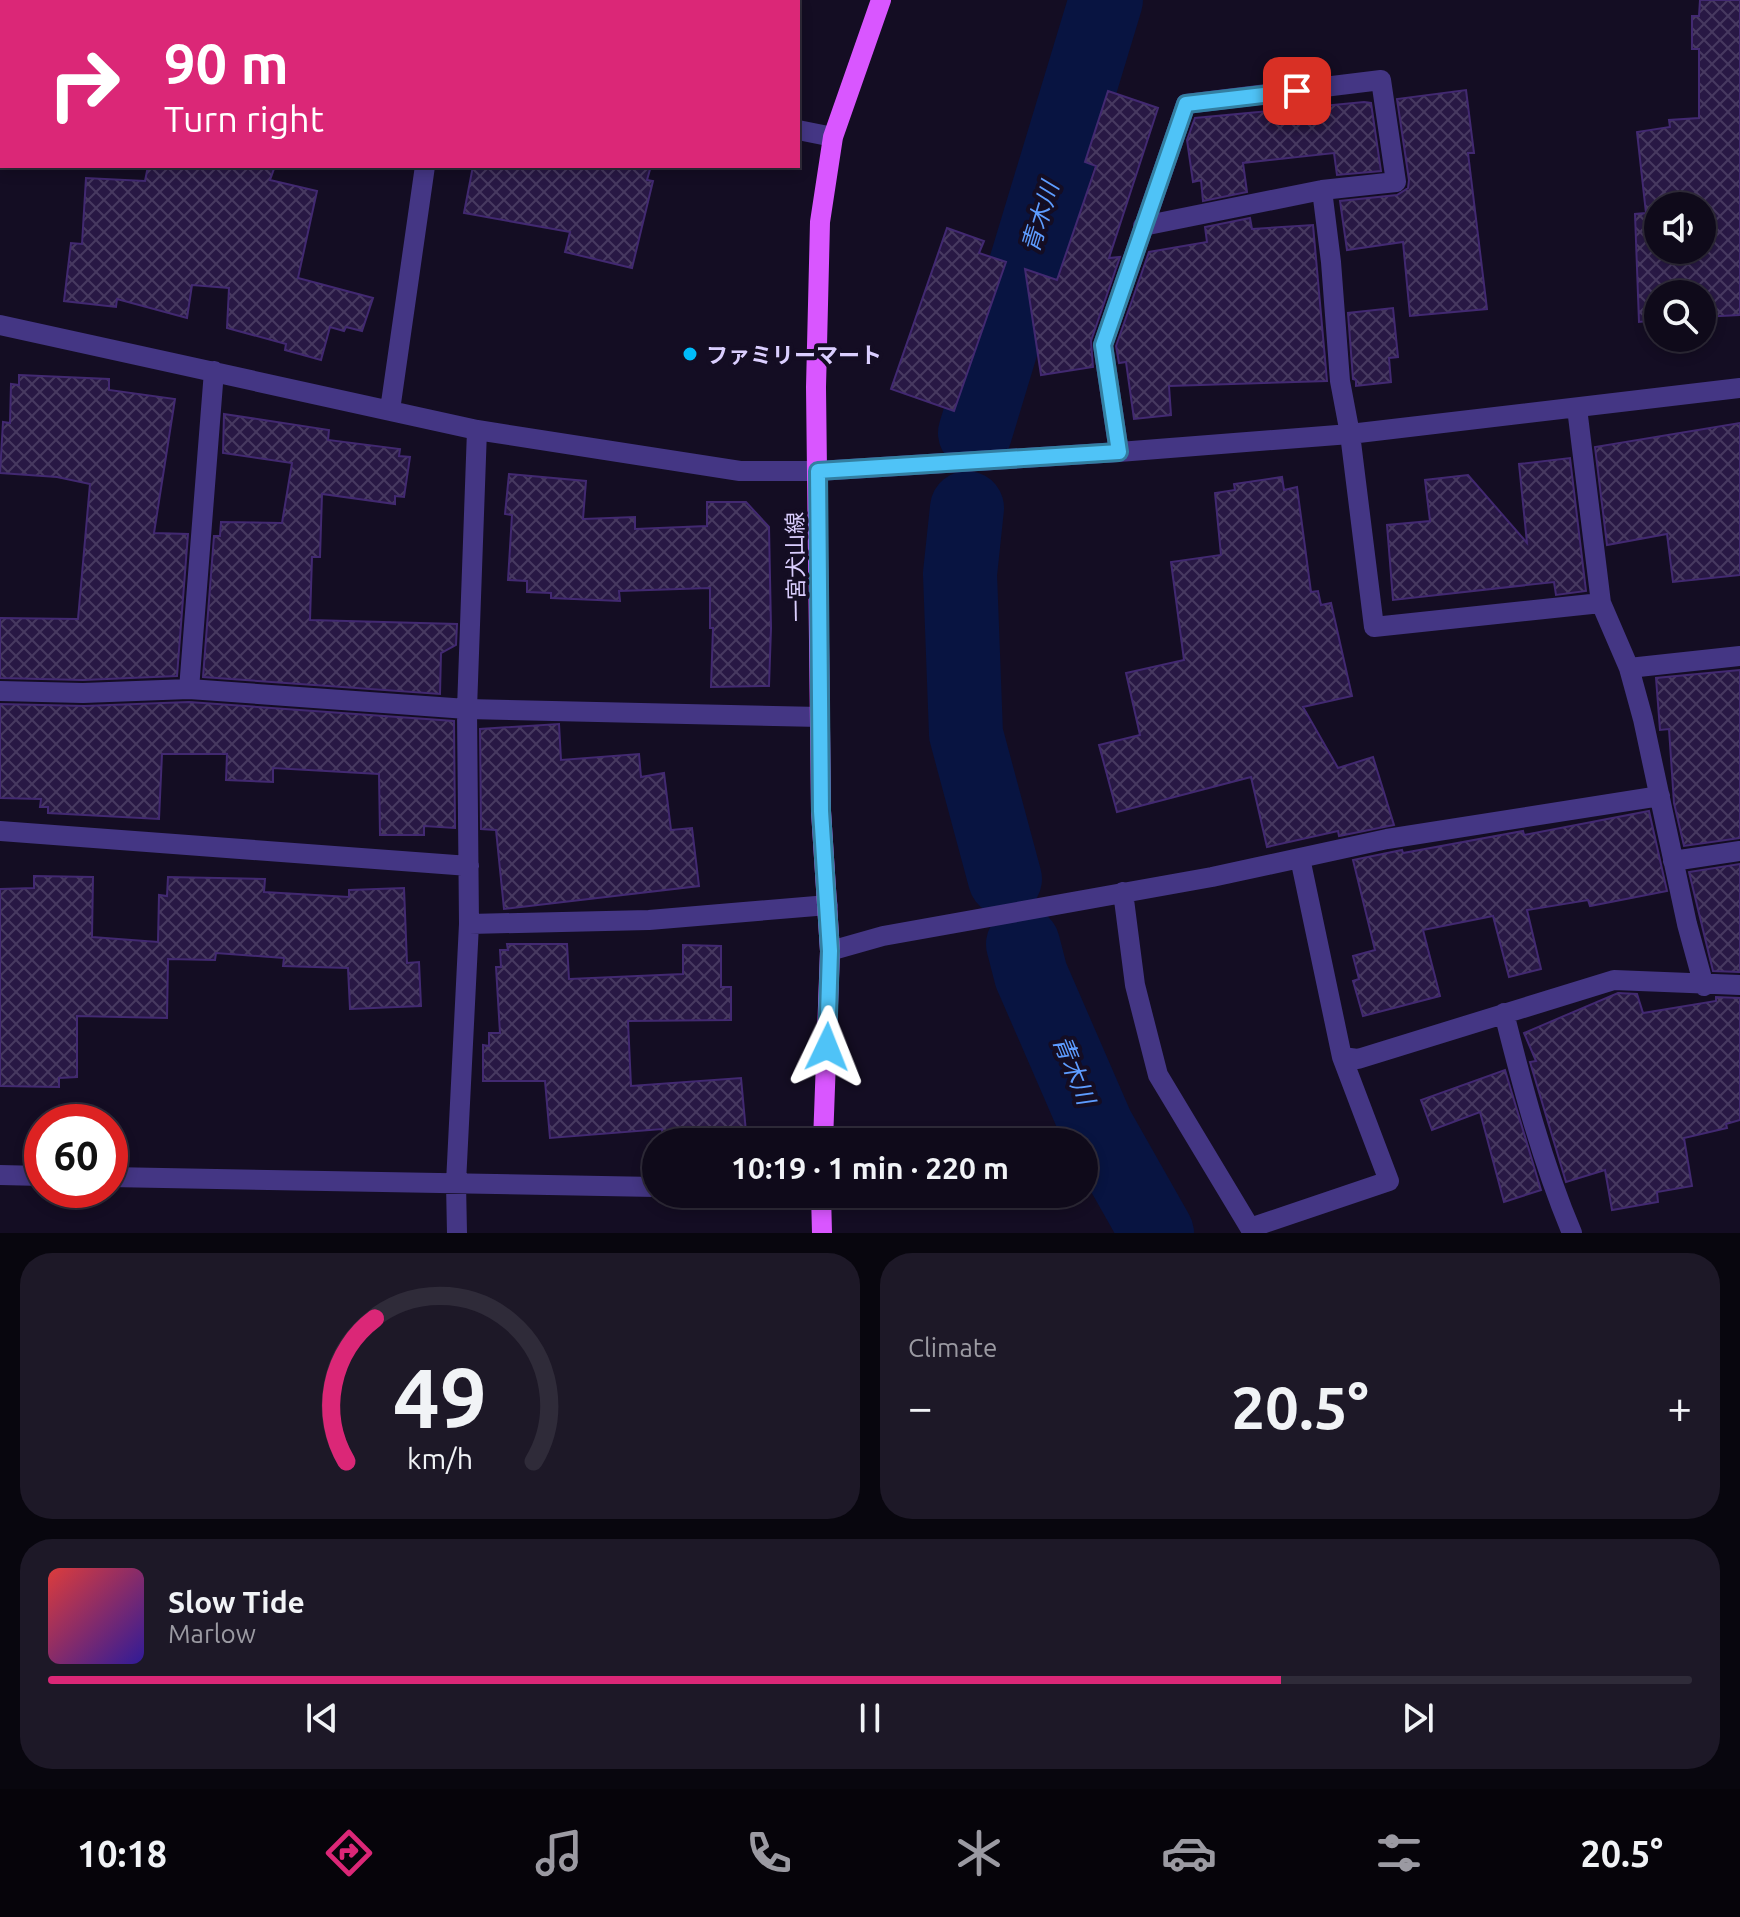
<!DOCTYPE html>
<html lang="en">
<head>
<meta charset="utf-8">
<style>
	body { margin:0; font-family:Ubuntu,"Noto Sans JP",sans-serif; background:#1d1827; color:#f1f3f6; height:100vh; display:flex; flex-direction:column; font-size:30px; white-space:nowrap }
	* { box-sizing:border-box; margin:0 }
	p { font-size:26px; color:#9b9aa2 }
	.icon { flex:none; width:44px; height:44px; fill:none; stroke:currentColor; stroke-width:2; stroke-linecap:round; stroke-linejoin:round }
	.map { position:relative; height:1233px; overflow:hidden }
	.sheet { display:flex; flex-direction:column; gap:20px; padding:20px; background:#08060e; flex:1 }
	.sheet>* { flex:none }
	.guide { position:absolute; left:0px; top:0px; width:800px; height:168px; box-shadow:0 4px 12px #0003,0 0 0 2px #2f2b39; background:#db2777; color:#fff; overflow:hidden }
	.controls { position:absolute; left:1644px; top:192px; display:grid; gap:16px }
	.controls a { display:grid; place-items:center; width:72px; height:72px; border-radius:50%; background:#0f0a1a; box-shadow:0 4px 12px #0003,0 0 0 2px #2f2b39; font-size:40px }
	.speed { position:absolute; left:24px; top:1104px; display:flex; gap:16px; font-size:40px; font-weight:700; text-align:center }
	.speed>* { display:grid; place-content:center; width:104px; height:104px; border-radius:50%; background:#0f0a1a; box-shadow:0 4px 12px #0003,0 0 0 2px #2f2b39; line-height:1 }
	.speed .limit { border:12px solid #d22; background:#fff; color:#111 }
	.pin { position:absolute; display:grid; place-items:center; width:68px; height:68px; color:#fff; margin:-34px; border-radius:16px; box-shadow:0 4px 12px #0006 }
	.me { position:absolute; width:88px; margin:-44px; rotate:2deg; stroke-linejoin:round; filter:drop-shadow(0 0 6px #0008) }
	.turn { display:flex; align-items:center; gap:28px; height:168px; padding:0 32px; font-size:36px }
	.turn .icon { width:104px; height:104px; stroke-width:2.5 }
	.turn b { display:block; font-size:56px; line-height:68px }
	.big { font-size:60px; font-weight:700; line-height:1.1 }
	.sheet .tile { flex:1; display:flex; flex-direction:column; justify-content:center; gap:12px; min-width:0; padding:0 28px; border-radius:32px; background:#1d1827 }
	.sheet .dial { align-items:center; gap:0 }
	.dial svg { height:208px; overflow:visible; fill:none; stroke:#2f2b39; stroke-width:7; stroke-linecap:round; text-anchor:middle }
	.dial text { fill:#f1f3f6; stroke:none }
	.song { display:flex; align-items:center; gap:24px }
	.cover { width:96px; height:96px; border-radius:12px; background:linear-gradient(135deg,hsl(0 70% 55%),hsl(250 70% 35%)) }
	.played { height:8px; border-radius:4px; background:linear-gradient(90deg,#db2777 75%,#2f2b39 75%) }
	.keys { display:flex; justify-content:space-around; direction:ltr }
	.heat { display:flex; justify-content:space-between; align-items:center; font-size:44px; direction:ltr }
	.sheet .tiles { flex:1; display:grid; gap:20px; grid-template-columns:1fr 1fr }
	.tile:last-child { grid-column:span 2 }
	.trip { position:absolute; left:642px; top:1128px; width:456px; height:80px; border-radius:40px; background:#0f0a1a; box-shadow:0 4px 12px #0003,0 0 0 2px #2f2b39; font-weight:700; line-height:80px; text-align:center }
	.dock { display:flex; height:128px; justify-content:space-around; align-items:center; background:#06040a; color:#9b9aa2 }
	.dock .icon { width:56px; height:56px }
	.dock .active { color:#db2777 }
	.dock b { font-size:36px; color:#f1f3f6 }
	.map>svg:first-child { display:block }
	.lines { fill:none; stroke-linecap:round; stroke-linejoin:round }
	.river { stroke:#081441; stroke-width:74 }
	.building { fill:url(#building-cross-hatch); stroke:#422971; stroke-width:2; fill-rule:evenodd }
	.minor { stroke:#443684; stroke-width:20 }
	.major { stroke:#d956ff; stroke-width:20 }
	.route-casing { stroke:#337fa1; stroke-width:20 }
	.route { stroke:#4fc3f7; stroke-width:14 }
	.poi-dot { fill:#00bcfa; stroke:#140d23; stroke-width:3 }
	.labels { text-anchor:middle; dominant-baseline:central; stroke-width:8; stroke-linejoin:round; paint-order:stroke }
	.poi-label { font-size:22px; font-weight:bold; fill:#dbcfff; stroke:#140d23; text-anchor:start }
	.street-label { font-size:22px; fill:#dbcfff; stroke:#140d23 }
	.water-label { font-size:24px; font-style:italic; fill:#5d9cff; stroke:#140d23 }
</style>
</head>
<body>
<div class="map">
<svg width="1740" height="1233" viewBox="0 0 1740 1233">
	<defs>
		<pattern id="building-cross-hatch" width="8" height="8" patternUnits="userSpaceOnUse" patternTransform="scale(2)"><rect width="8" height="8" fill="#281844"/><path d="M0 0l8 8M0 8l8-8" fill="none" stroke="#473960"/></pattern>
	</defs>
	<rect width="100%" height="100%" fill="#140d23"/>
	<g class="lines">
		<path class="river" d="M 975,433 L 1106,0
			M 967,508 L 960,574 L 966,734 L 1005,879
			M 1023,944 L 1031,975 L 1097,1127 L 1157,1233"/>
	</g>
	<path class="building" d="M 1700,0 L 1740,0 L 1740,315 L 1702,317 L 1702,294 L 1658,294 L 1658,320 L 1639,322 L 1635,214 L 1646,213 L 1637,132 L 1670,127 L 1669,120 L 1699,118 L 1699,49 L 1692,49 L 1692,16 L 1699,16 ZM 1658,206 L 1702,206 L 1702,250 L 1658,250 Z
		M 1466,90 L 1474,153 L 1468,153 L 1487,309 L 1410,316 L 1403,242 L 1347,250 L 1340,201 L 1397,195 L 1408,188 L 1409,180 L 1397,99 Z
		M 1108,91 L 1158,108 L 1109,258 L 1120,257 L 1091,341 L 1093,367 L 1041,375 L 1025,269 L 1057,280 L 1096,166 L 1085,162 Z
		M 1364,102 L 1371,103 L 1381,171 L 1337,175 L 1334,153 L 1243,163 L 1247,192 L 1203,201 L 1201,180 L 1193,182 L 1187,140 L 1195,118 Z
		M 148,166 L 275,166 L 270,180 L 317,191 L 298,278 L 373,298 L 362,331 L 346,327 L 344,331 L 330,327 L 321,360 L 285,350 L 286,344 L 227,328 L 229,288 L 192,285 L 187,318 L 117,299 L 116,307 L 64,301 L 71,243 L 82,244 L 86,178 L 145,181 Z
		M 473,166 L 651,166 L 647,180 L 653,181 L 632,268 L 565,252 L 570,232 L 464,213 Z
		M 1250,218 L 1252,229 L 1313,225 L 1327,381 L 1169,386 L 1171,415 L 1134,419 L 1126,362 L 1119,363 L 1116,346 L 1149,252 L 1207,242 L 1205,227 Z
		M 947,228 L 984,241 L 979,253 L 1006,262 L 954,411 L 891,389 Z
		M 1393,308 L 1398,357 L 1389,358 L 1391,382 L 1356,386 L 1356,380 L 1353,379 L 1348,313 Z
		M 19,375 L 109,379 L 109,390 L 175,399 L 154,533 L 188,534 L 177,676 L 83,680 L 0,678 L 0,618 L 78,619 L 90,484 L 57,477 L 0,473 L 3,422 L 10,423 L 11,384 L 19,385 Z
		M 224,414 L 329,430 L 328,440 L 400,449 L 399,456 L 410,457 L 404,497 L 395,496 L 395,504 L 322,494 L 320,557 L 312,557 L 310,620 L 457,624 L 456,645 L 441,653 L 440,694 L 203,677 L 214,536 L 220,536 L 221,522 L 282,523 L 292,463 L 223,453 Z
		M 1740,423 L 1740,575 L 1673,582 L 1667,534 L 1607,545 L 1595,447 Z
		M 1570,458 L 1586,591 L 1556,595 L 1554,582 L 1393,600 L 1387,525 L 1430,521 L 1425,480 L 1468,475 L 1527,543 L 1519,464 Z
		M 509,474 L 586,481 L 583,519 L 635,517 L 635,529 L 707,526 L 707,502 L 746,502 L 769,527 L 771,628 L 769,686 L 711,687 L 713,628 L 710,628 L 710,588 L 619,591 L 620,601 L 551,598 L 551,593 L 527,592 L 527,581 L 508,580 L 512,515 L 505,514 Z
		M 1282,477 L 1284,490 L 1297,487 L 1311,592 L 1318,591 L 1321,605 L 1331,603 L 1352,696 L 1303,707 L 1338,768 L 1373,757 L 1394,825 L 1339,836 L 1338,831 L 1267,847 L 1251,777 L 1117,812 L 1099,745 L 1140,735 L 1126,673 L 1184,660 L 1171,562 L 1221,555 L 1215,493 L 1235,490 L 1234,484 Z
		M 1740,670 L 1740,838 L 1684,846 L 1674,803 L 1669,729 L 1660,730 L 1656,678 Z
		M 189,702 L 454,721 L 455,828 L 424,826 L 424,835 L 380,835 L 379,774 L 273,768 L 273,782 L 226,780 L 227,754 L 162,754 L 159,819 L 48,813 L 48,807 L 40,807 L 41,799 L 0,798 L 0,704 L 84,706 Z
		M 559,724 L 561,760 L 639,754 L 641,777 L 664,773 L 671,830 L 692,828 L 699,886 L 504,909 L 496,830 L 481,829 L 480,729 Z
		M 1649,811 L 1667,891 L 1590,906 L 1588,900 L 1527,910 L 1541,969 L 1509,977 L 1493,916 L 1423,930 L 1440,996 L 1363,1016 L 1353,981 L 1359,979 L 1353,956 L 1375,950 L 1353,860 L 1402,850 L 1403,853 L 1523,831 L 1524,835 Z
		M 1740,864 L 1740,972 L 1713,971 L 1689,872 Z
		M 34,876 L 93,877 L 92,937 L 158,942 L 159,895 L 167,896 L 168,877 L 265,879 L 264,892 L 349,897 L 349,890 L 404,888 L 407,963 L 419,962 L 421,1006 L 350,1009 L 348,968 L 283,966 L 284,958 L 216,953 L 215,960 L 168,959 L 167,1018 L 77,1016 L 77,1077 L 59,1078 L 59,1087 L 0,1086 L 0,889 L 34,888 Z
		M 507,944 L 567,944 L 569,979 L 683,974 L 683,945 L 721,946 L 721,987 L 731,987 L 731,1020 L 628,1021 L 631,1086 L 741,1078 L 746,1132 L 663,1139 L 662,1129 L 550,1138 L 545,1081 L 483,1081 L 483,1045 L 489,1046 L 489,1033 L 500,1033 L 496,967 L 501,967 L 500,950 L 508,950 Z
		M 1618,993 L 1637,994 L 1643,1013 L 1716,1001 L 1716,997 L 1740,998 L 1740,1120 L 1726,1124 L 1727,1128 L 1684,1138 L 1692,1186 L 1657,1192 L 1658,1202 L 1612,1210 L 1605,1170 L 1566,1182 L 1530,1062 L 1536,1061 L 1524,1033 Z
		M 1505,1070 L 1541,1190 L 1504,1202 L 1480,1112 L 1432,1130 L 1421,1100 Z"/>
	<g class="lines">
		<path class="minor" d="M 218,0 L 226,2
			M 798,130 L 833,137
			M 1322,190 L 1331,262 L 1340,381 L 1350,434 L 1374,627 L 1601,603
			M 0,325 L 477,430 L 740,471 L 818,471 L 1119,452 L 1350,434 L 1740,388
			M 1577,408 L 1601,603 L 1629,668 L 1643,719 L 1687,924 L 1704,986
			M 390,410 L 425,166
			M 1119,452 L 1103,345 L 1186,104 L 1381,80 L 1396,182 L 1322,190 L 1143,226
			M 1629,668 L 1740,656
			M 189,689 L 214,371
			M 0,691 L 83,693 L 189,689 L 467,709 L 820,717
			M 0,831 L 469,866
			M 1673,861 L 1740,851
			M 1123,892 L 1135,985 L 1158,1075 L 1250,1228 L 1389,1181 L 1342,1057 L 1300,858
			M 469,924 L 649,920 L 828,905
			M 830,951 L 883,936 L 1212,877 L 1387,839 L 1660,796
			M 1504,1013 C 1523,1088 1542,1162 1572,1233
			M 1342,1057 L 1358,1059 L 1614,980 L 1740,985
			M 0,1175 L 42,1176
			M 110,1177 L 656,1187
			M 457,1233 L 456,1183 L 469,924 L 467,709 L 477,430"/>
		<path class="major" d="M 823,1142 L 830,951 L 821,811 L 816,387 L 820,222 L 833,137 L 881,0
			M 821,1194 L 822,1233"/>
	</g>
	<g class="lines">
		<defs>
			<path id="route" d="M 827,1047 L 830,951 L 821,811 L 818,471 L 1119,452 L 1103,345 L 1186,104 L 1297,91"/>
		</defs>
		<use href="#route" class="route-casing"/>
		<use href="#route" class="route"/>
	</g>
	<circle class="poi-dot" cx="690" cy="354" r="8"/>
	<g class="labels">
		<g class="poi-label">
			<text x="706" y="354">ファミリーマート</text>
		</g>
		<g class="street-label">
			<text transform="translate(795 567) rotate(-91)">一宮犬山線</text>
		</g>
		<g class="water-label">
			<text transform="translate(1040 217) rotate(-73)">青木川</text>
			<text transform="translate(1074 1070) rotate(68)">青木川</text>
		</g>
	</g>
</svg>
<div class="controls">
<a><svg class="icon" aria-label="sound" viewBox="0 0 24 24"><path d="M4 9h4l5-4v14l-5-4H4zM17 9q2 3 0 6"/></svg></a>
<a><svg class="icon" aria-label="search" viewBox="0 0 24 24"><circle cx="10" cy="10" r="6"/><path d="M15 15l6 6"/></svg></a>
</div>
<div class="speed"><div class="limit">60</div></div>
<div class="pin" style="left:1297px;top:91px;background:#d93025"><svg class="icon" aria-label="arrive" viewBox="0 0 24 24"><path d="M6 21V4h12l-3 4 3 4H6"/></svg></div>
<svg class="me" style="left:827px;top:1047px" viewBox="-20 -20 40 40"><path d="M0-17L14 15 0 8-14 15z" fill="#4fc3f7" stroke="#fff" stroke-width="4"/></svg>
<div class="trip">10:19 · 1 min · 220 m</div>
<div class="guide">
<div class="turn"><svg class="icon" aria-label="right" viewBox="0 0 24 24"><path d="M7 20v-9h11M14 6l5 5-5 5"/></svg><div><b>90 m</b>Turn right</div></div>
</div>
</div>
<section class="sheet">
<div class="tiles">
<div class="tile dial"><svg viewBox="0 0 100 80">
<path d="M14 69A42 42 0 1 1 86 69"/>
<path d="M14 69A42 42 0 0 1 25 14" stroke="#db2777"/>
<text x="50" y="56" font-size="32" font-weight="700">49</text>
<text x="50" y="72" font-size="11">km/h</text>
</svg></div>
<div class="tile"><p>Climate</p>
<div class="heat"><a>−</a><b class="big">20.5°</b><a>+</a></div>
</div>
<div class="tile">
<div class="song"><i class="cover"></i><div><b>Slow Tide</b><p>Marlow</p></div></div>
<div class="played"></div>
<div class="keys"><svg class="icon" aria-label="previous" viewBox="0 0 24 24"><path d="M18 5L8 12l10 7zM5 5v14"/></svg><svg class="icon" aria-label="pause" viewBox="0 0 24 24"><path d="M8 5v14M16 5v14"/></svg><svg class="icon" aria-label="next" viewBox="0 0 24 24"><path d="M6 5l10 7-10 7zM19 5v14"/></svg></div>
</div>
</div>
</section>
<nav class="dock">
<b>10:18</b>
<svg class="icon active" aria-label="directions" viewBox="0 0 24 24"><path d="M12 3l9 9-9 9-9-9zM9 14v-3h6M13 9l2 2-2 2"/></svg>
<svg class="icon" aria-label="music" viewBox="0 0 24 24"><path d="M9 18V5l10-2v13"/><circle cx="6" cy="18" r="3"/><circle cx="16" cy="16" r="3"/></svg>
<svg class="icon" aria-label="phone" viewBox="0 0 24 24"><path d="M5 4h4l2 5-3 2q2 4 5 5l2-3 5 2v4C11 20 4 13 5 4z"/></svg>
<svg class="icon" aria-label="climate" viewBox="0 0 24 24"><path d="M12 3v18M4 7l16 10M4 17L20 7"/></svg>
<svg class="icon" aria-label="car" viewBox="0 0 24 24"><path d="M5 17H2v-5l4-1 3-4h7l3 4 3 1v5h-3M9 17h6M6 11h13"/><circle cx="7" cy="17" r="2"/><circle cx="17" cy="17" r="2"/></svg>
<svg class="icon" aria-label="filters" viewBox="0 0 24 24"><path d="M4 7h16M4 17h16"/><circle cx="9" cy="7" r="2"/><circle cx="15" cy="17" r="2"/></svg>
<b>20.5°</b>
</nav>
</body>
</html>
